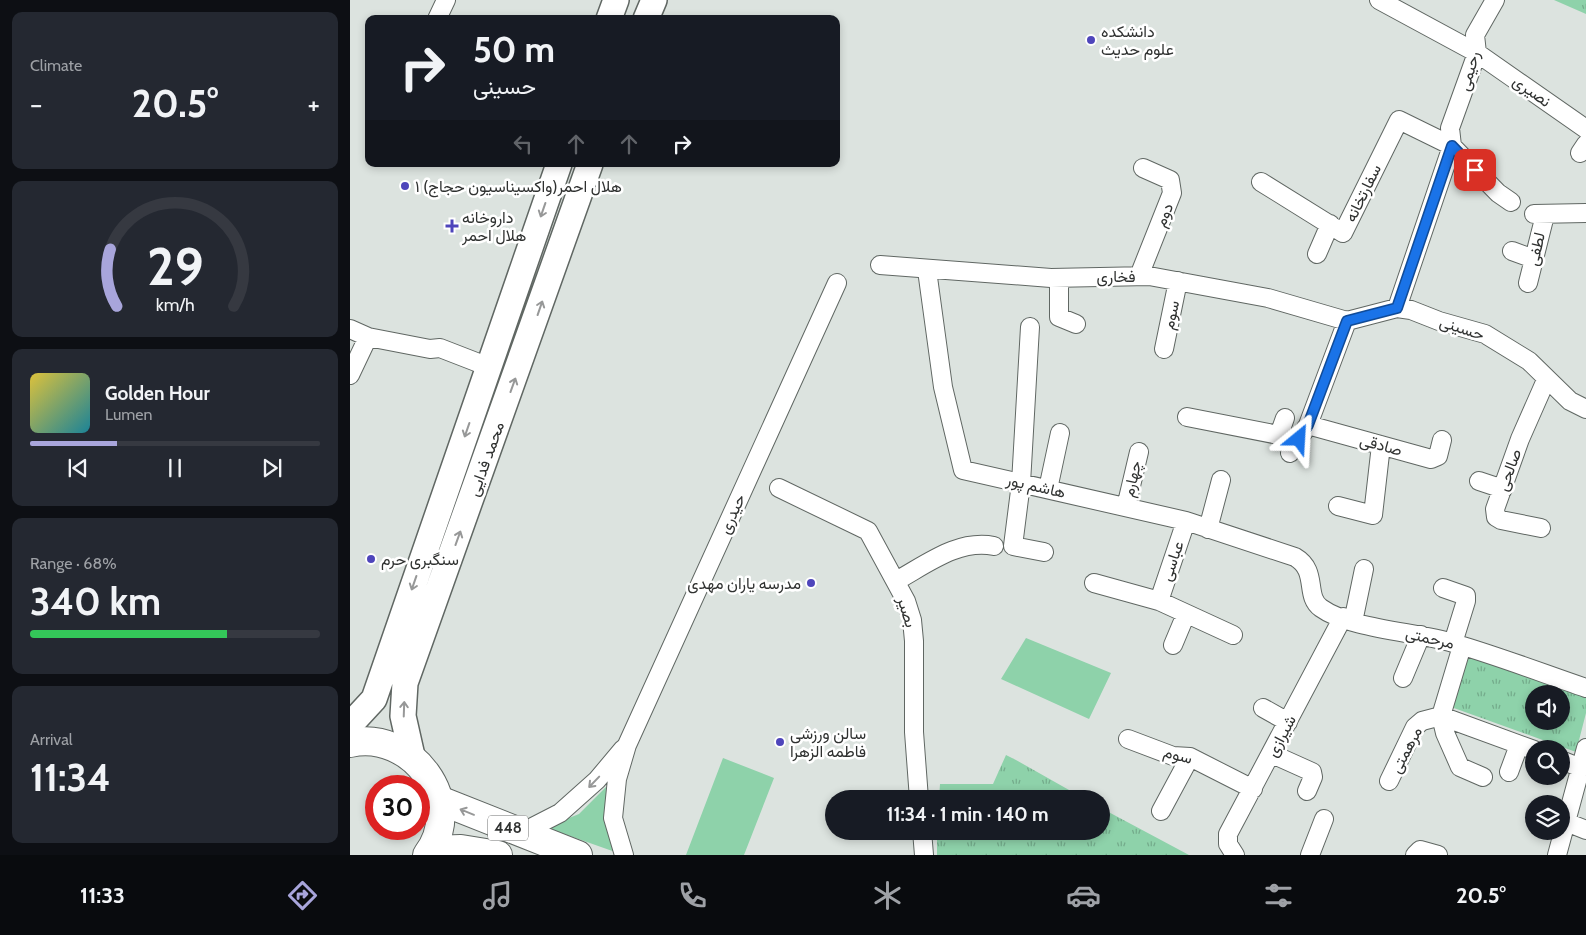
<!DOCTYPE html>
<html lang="en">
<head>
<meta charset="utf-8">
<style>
	body { margin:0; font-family:Cabin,Vazirmatn,sans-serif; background:#242831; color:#f1f3f6; height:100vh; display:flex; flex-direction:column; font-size:19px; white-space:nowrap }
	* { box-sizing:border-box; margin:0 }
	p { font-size:16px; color:#9ea1a6 }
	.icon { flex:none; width:28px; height:28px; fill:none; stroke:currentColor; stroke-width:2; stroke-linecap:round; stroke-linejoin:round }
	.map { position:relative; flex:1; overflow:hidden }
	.drawer { display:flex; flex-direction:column; gap:12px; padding:12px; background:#0d0f14; width:350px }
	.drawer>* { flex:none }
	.hud { position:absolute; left:15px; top:15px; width:475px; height:152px; border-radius:10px; box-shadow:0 2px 8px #0003; background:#171b24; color:#f1f3f6; overflow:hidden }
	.controls { position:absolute; left:1175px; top:685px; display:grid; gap:10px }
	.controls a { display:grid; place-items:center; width:45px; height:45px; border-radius:50%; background:#171b24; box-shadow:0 2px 8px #0003; font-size:25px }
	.speed { position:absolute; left:15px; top:775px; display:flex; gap:10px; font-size:25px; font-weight:700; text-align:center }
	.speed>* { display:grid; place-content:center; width:65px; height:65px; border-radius:50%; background:#171b24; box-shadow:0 2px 8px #0003; line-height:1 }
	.speed .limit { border:8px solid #d22; background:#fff; color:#111 }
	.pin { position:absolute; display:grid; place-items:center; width:42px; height:42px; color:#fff; margin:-21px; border-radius:10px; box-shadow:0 2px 8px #0006 }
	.me { position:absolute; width:55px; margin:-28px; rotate:27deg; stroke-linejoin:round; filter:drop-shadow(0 0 4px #0008) }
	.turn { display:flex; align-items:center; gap:18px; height:105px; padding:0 25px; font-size:22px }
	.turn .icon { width:65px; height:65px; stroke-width:2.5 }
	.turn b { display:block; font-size:35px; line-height:42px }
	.lanes { display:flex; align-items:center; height:48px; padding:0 25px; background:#0003; justify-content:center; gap:25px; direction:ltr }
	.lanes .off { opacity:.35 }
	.big { font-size:38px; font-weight:700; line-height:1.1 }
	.drawer .tile { flex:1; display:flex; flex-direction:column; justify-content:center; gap:8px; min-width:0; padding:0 18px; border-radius:10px; background:#242831 }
	.drawer .dial { align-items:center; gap:0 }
	.dial svg { height:130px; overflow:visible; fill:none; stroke:#363941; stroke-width:7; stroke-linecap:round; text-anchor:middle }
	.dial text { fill:#f1f3f6; stroke:none }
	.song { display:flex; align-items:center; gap:15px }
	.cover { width:60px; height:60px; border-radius:8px; background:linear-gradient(135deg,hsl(50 70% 55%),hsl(190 70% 35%)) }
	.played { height:5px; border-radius:2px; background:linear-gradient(90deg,#a8a5db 30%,#363941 30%) }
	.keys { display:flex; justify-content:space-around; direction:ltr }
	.heat { display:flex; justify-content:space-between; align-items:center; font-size:28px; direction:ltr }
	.charge { height:8px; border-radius:4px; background:linear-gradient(90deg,#34c759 68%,#363941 0) }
	.trip { position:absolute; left:475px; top:790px; width:285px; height:50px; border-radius:25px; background:#171b24; box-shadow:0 2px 8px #0003; font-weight:700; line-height:50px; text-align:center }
	.tabs { display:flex; height:80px; justify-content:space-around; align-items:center; background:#090b0e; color:#9ea1a6 }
	.tabs .icon { width:35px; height:35px }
	.tabs .selected { color:#a8a5db }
	.tabs b { font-size:22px; color:#f1f3f6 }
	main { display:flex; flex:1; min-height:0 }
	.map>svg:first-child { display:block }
	.grass { fill:url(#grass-tufts); fill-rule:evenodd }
	.garden { fill:#8ed2aa }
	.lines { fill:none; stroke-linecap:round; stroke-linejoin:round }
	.street-casing { stroke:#606763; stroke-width:20 }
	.secondary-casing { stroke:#606763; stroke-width:28 }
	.primary-casing { stroke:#606763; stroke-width:30 }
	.highway-casing { stroke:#606763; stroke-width:30 }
	.street { stroke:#fff; stroke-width:18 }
	.secondary { stroke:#fff; stroke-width:25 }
	.primary { stroke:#fff; stroke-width:28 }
	.highway { stroke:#fff; stroke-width:28 }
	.oneway { stroke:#979898 }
	.route-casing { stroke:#114b97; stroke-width:12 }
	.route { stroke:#1a73e8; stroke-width:9 }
	.poi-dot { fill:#4e45bb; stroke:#fff; stroke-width:2 }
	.labels { text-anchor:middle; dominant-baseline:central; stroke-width:5; stroke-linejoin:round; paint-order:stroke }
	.shield { fill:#fff; stroke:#6d6f6e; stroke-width:1 }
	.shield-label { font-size:15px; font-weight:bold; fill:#2f3130 }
	.poi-label { font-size:16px; fill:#2f3130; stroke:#fff; text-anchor:start }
	.street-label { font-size:16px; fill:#2f3130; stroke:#fff }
</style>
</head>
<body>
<main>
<section class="drawer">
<div class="tile"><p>Climate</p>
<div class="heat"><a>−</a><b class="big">20.5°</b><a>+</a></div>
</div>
<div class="tile dial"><svg viewBox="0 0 100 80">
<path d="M14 69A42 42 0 1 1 86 69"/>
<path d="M14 69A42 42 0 0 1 10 34" stroke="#a8a5db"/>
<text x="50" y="56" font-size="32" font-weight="700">29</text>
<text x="50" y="72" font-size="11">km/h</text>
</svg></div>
<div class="tile">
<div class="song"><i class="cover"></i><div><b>Golden Hour</b><p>Lumen</p></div></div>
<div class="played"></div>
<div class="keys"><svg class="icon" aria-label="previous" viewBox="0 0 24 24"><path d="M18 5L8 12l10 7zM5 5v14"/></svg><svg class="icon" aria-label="pause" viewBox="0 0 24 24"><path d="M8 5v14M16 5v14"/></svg><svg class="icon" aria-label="next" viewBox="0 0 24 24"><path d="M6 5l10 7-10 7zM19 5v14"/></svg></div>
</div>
<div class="tile"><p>Range · 68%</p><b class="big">340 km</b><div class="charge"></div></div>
<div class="tile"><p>Arrival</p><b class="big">11:34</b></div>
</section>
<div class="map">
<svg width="1236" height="855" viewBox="0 0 1236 855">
	<defs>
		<pattern id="grass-tufts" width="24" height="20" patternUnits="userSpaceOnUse" patternTransform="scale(1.25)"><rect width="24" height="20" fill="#8ed2aa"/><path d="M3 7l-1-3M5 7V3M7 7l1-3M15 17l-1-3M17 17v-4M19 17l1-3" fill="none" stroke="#74ab8b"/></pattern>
	</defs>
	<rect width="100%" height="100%" fill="#dce3df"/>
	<path class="grass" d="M 1204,0 L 1236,0 L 1236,14 Z
		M 1116,654 L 1236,696 L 1236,713 L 1226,752 L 1101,707 ZM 1184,694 L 1211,694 L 1211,721 L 1184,721 Z
		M 656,755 L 666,760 L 735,799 L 589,799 L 590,784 L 643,784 Z
		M 751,808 L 839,855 L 587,855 L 587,831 L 751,831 Z"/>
	<path class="garden" d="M 676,638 L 761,673 L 739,719 L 651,679 Z
		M 373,758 L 424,778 L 394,855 L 336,855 Z
		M 256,787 L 259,788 C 254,817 254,827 268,853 L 203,830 L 201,827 L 204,824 L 229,814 Z"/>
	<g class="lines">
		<defs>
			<path id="street" d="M 1029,0 L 1127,53 L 1236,129
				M 87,19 L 96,0
				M 1230,153 L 1236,144
				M 911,182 L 993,233 L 1049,120 L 1102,146 L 1148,193 L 1161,202
				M 1184,214 L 1236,213
				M 1162,251 L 1184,259
				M 967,254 L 980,224
				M 530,265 L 701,278 L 799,276 L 918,298 L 997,321
				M 577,270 L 593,387 L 613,470 L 836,521 L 945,557 C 969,571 954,596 971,608 C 1000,629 1067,632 1103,643 C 1148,656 1192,673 1236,688
				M 789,276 L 822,193 L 820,180 L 793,168
				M 709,278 L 709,317 L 726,324
				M 1178,283 L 1195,215
				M 1047,308 L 1102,146 L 1100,128 L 1127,53 L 1125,35 L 1145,0
				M 997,321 L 1047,308 L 1061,310 L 1089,321 L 1135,334 L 1179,361 L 1220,401 L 1236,409
				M 680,327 L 671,483 L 663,546 L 694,552
				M 0,329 L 18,337 L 80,349 L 90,348 L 139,367
				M 814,349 L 828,281
				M 0,375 L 18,337
				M 837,417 L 949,439
				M 958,425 L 1081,459 L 1088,456 L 1092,440
				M 929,435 L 935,418
				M 940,453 L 958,425 L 997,321
				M 1129,481 L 1153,489
				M 429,488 L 518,531 L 556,601 L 562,620 L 564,641 L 564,732 L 569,799
				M 698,489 L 710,433
				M 988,506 L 1023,515 L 1031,445
				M 776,507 L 789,452
				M 1191,528 L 1151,520 L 1146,517 L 1145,509 L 1170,439 L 1196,380
				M 858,529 L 871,480
				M 546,581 C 577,564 608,539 644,546
				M 744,583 L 809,601 L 883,635
				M 1093,588 L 1116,596 L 1116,601 L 1103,643
				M 809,601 L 836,521
				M 1003,622 L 1014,569
				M 823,645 L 836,614
				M 1053,678 L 1071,635
				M 913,708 L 938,722
				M 1091,716 L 1184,750
				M 1091,716 L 1095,733 L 1110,767 L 1133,777
				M 778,739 L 823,756 L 840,757 L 903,789
				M 922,754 L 962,772 L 963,777 L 957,791
				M 1211,760 L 1231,768
				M 1159,772 L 1169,745
				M 1039,781 L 1065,727 L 1072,721 L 1091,716 L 1112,646
				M 811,811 L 840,757
				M 1216,822 L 1236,830
				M 572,831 L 574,855
				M 171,833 L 210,813 L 247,780 L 273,749
				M 274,855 L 263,818 L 267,779 L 277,745 L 487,283
				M 885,855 L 878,844 L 878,834 L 993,617
				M 960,855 L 974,819
				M 1065,855 L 1070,850 L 1088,855
				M 1207,855 L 1236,748"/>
			<path id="secondary" d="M 259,19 L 266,0
				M 296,19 L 304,0
				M 0,725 L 24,699 L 209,164
				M 62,756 L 53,716 L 55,683 L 240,164"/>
			<path id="primary" d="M 89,800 L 228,855
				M 81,850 L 111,849 L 148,855"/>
			<path id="highway" d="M 0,743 C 61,729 117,802 77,855"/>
		</defs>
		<use href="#street" class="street-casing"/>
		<use href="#secondary" class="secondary-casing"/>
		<use href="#primary" class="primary-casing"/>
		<use href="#highway" class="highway-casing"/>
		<use href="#street" class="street"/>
		<use href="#secondary" class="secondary"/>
		<use href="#primary" class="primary"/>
		<use href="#highway" class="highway"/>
	</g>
	<defs><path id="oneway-shaft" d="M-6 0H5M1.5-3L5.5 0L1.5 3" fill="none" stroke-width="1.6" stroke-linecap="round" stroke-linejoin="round" transform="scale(1.25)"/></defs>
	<g class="oneway">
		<use href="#oneway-shaft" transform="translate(193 210) rotate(109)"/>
		<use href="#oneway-shaft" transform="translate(190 308) rotate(-71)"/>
		<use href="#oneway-shaft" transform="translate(163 385) rotate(-70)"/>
		<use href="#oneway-shaft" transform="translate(117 430) rotate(109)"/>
		<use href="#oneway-shaft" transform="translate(108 538) rotate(-70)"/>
		<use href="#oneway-shaft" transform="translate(64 583) rotate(109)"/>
		<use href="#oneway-shaft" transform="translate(54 709) rotate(-88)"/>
		<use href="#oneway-shaft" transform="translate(244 782) rotate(134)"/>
		<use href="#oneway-shaft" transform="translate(117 812) rotate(-158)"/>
	</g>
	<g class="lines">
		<defs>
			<path id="route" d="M 949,439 L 958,425 L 997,321 L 1047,308 L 1102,146 L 1125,170"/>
		</defs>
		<use href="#route" class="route-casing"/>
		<use href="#route" class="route"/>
	</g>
	<g class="poi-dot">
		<circle cx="741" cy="40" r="5"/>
		<circle cx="55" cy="186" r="5"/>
		<path d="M99.5 218.5h5v5h5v5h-5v5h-5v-5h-5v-5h5z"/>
		<circle cx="21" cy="559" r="5"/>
		<circle cx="461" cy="583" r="5"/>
		<circle cx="430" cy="742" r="5"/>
	</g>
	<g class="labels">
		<rect class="shield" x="138" y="815.5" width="40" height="25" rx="4"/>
		<g class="shield-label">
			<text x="158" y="828">448</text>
		</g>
		<g class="poi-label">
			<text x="751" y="31">دانشکده<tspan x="751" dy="18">علوم حدیث</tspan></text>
			<text x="65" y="186">هلال احمر(واکسیناسیون حجاج) ۱</text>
			<text x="112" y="217">داروخانه<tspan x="112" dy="18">هلال احمر</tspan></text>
			<text x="31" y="559">سنگبری حرم</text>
			<text x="451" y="583" text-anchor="end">مدرسه یاران مهدی</text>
			<text x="440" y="733">سالن ورزشی<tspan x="440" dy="18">فاطمه الزهرا</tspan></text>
		</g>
		<g class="street-label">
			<text transform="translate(1119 71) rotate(-74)">رحیمی</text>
			<text transform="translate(1182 91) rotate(35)">نصیری</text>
			<text transform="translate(1013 193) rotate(-64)">سفارتخانه</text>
			<text transform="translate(814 215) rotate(-68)">دوم</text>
			<text transform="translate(1186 249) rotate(-77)">لطفی</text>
			<text x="766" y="276">فخاری</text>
			<text transform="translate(821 315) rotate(-78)">سوم</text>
			<text transform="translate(1112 328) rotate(18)">حسینی</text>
			<text transform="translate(1031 445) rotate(15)">صادقی</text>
			<text transform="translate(136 459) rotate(-70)">محمد فدایی</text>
			<text transform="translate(1159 470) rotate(-70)">صالحی</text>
			<text transform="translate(782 479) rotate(-77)">چهارم</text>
			<text transform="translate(686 486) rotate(13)">هاشم پور</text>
			<text transform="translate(382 514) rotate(-66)">حیدری</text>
			<text transform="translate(822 561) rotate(-71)">عباسی</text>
			<text transform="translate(557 612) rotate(73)">بصیر</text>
			<text transform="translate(1080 638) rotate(13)">مرحمتی</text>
			<text transform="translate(931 736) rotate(-62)">شیرازی</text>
			<text transform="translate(1056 750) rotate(-62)">مرهمتی</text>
			<text transform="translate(828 755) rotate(15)">سوم</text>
		</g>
	</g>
</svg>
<div class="controls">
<a><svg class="icon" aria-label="sound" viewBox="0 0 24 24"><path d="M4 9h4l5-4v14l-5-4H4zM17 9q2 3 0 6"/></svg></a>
<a><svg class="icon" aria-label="search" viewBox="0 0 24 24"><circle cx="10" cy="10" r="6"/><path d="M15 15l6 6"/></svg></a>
<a><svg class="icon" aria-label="layers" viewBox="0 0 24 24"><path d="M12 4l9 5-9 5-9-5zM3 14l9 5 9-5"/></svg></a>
</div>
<div class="speed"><div class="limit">30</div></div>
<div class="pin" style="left:1125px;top:170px;background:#d93025"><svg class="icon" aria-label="arrive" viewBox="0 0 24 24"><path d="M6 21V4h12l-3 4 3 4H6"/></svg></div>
<svg class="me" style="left:949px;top:439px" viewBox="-20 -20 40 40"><path d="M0-17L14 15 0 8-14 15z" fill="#1a73e8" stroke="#fff" stroke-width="4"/></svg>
<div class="trip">11:34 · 1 min · 140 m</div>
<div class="hud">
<div class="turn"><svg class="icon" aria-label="right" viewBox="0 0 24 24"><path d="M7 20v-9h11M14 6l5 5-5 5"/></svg><div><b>50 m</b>حسینی</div></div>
<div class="lanes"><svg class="icon off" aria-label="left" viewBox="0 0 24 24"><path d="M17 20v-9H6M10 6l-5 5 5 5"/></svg><svg class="icon off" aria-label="ahead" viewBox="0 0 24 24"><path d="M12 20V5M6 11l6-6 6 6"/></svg><svg class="icon off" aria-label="ahead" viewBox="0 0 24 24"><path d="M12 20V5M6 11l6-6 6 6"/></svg><svg class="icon" aria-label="right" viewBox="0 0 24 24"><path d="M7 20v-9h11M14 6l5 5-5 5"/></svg></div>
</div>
</div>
</main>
<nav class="tabs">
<b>11:33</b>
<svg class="icon selected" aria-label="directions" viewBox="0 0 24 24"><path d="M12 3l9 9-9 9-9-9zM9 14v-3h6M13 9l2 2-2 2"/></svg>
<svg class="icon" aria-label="music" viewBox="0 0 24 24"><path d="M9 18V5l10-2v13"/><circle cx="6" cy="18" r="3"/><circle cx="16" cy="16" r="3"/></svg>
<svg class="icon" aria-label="phone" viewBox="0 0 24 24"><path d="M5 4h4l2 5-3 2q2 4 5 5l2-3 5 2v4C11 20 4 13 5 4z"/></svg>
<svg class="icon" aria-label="climate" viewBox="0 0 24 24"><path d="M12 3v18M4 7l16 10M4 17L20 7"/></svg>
<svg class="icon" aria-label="car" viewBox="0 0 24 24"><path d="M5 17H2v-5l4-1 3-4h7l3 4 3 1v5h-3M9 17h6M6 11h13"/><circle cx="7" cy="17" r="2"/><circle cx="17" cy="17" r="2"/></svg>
<svg class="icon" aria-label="filters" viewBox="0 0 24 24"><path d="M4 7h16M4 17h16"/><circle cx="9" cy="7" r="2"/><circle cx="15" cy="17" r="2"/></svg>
<b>20.5°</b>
</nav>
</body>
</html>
